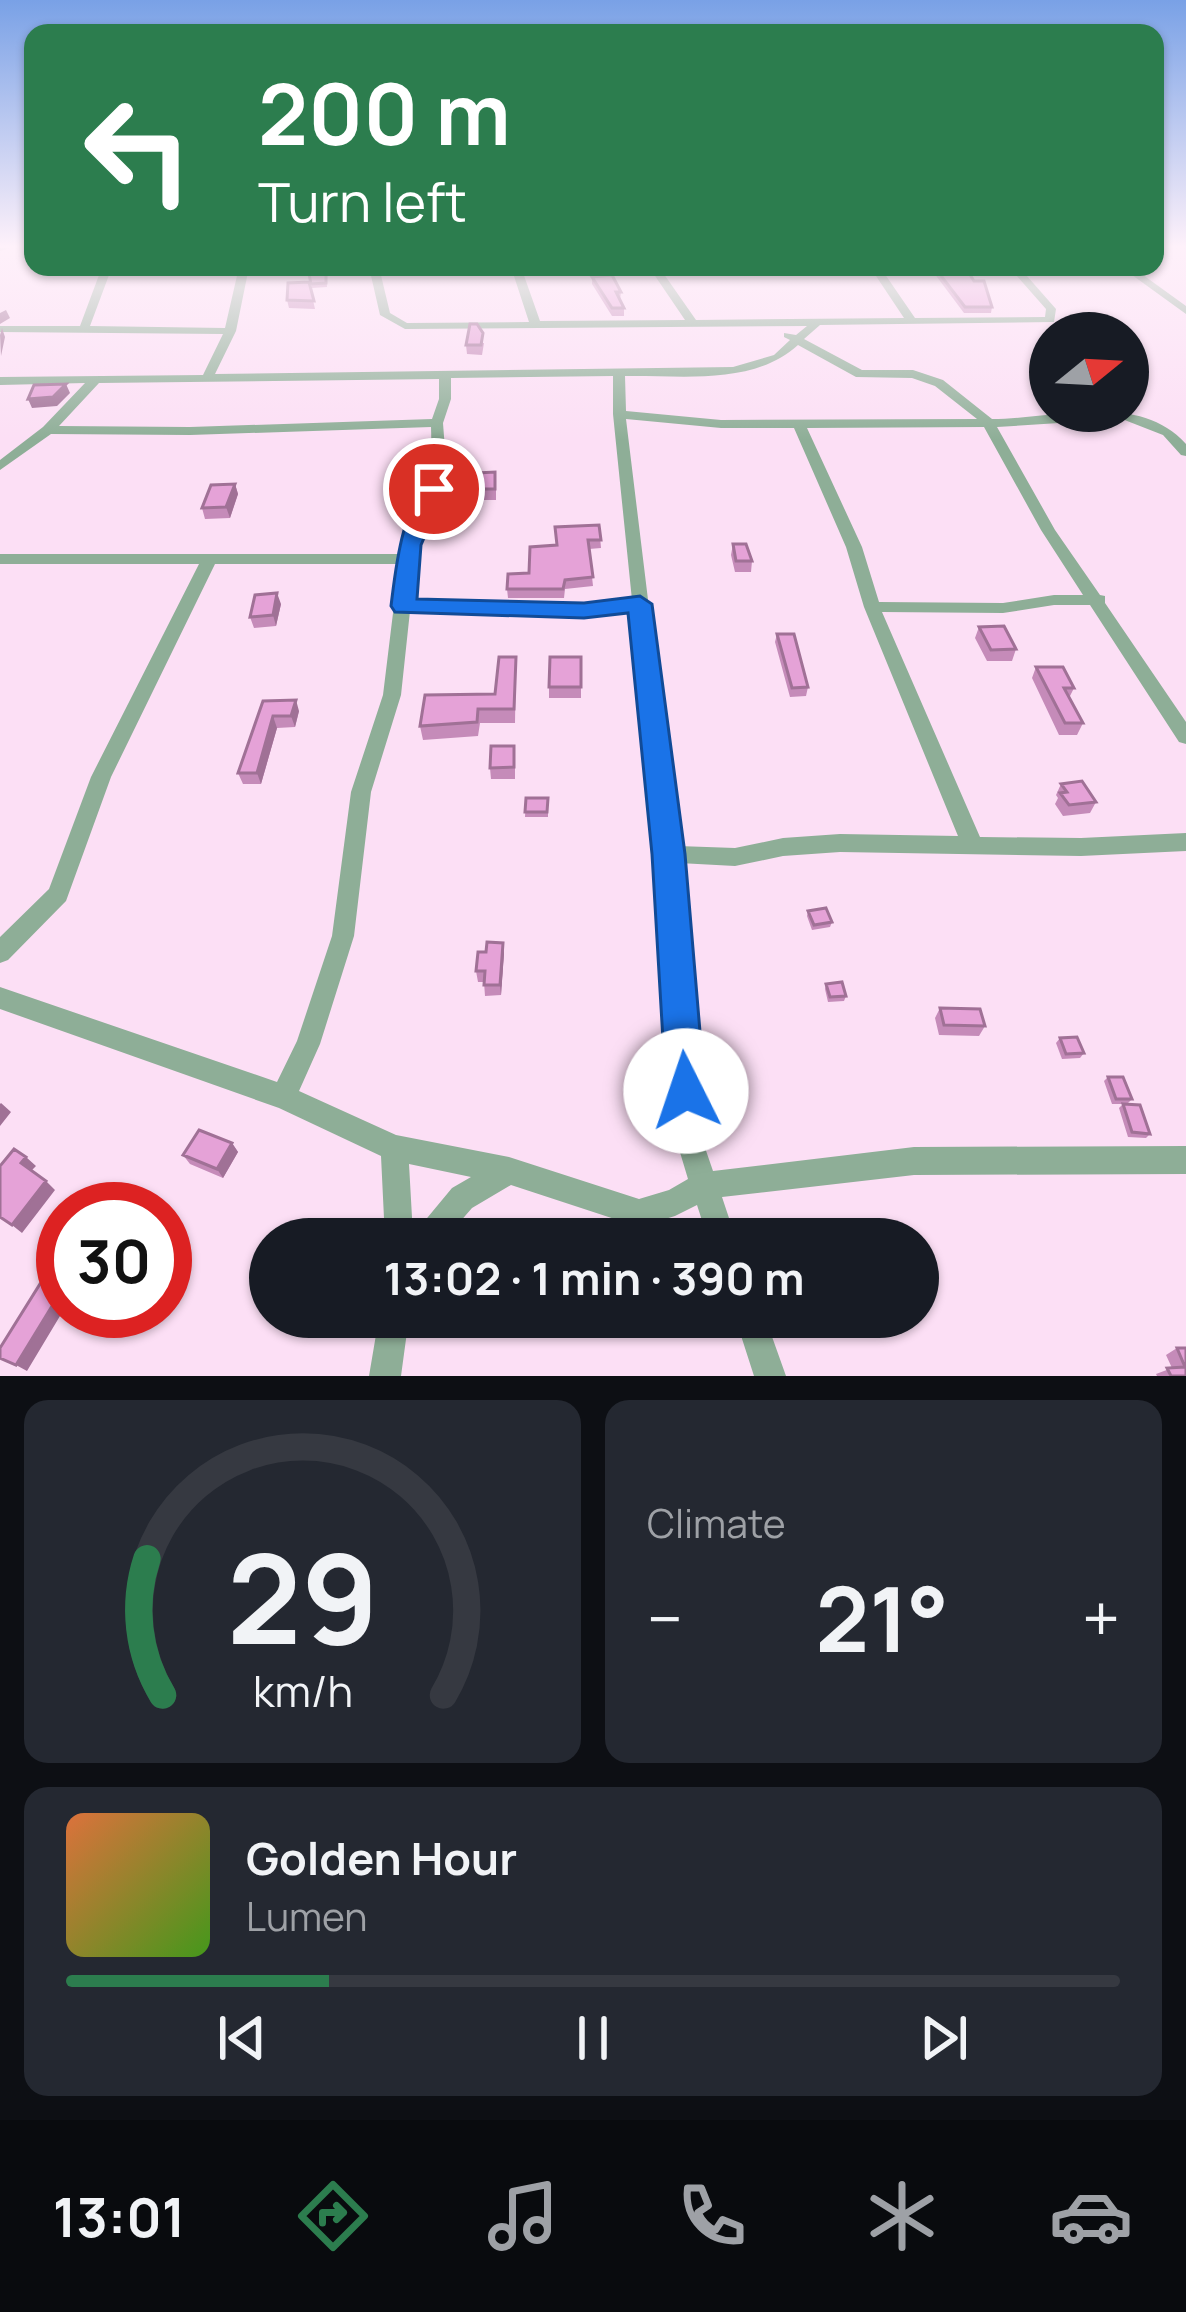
<!DOCTYPE html>
<html lang="en">
<head>
<meta charset="utf-8">
<style>
	body { margin:0; font-family:Manrope,sans-serif; background:#242831; color:#f1f3f6; height:100vh; display:flex; flex-direction:column; font-size:45px; white-space:nowrap }
	* { box-sizing:border-box; margin:0 }
	p { font-size:39px; color:#9ea1a6 }
	.icon { flex:none; width:66px; height:66px; fill:none; stroke:currentColor; stroke-width:2; stroke-linecap:round; stroke-linejoin:round }
	.map { position:relative; height:1376px; overflow:hidden }
	.details { display:flex; flex-direction:column; gap:24px; padding:24px; background:#0d0f14; flex:1 }
	.details>* { flex:none }
	.guide { position:absolute; left:24px; top:24px; width:1140px; height:252px; border-radius:24px; box-shadow:0 3px 9px #0004; background:#2c7d4e; color:#fff; overflow:hidden }
	.needle { width:78px; rotate:72deg }
	.controls { position:absolute; left:1029px; top:312px; display:grid; gap:24px }
	.controls a { display:grid; place-items:center; width:120px; height:120px; border-radius:50%; background:#171b24; box-shadow:0 3px 9px #0004; font-size:60px }
	.speed { position:absolute; left:36px; top:1182px; display:flex; gap:24px; font-size:60px; font-weight:700; text-align:center }
	.speed>* { display:grid; place-content:center; width:156px; height:156px; border-radius:50%; background:#171b24; box-shadow:0 3px 9px #0004; line-height:1 }
	.speed .limit { border:18px solid #d22; background:#fff; color:#111 }
	.pin { position:absolute; display:grid; place-items:center; width:102px; height:102px; color:#fff; margin:-51px; border:6px solid #fff; border-radius:50%; box-shadow:0 3px 12px #0007 }
	.me { position:absolute; width:132px; margin:-66px; rotate:356deg; stroke-linejoin:round; filter:drop-shadow(0 0 9px #0008) }
	.turn { display:flex; align-items:center; gap:42px; height:252px; padding:0 36px; font-size:54px }
	.turn .icon { width:156px; height:156px; stroke-width:2.5 }
	.turn b { display:block; font-size:84px; line-height:102px }
	.big { font-size:90px; font-weight:700; line-height:1.1 }
	.details .widget { flex:1; display:flex; flex-direction:column; justify-content:center; gap:18px; min-width:0; padding:0 42px; border-radius:24px; background:#242831 }
	.details .dial { align-items:center; gap:0 }
	.dial svg { height:312px; overflow:visible; fill:none; stroke:#363941; stroke-width:7; stroke-linecap:round; text-anchor:middle }
	.dial text { fill:#f1f3f6; stroke:none }
	.song { display:flex; align-items:center; gap:36px }
	.cover { width:144px; height:144px; border-radius:18px; background:linear-gradient(135deg,hsl(20 70% 55%),hsl(100 70% 35%)) }
	.played { height:12px; border-radius:6px; background:linear-gradient(90deg,#2c7d4e 25%,#363941 25%) }
	.keys { display:flex; justify-content:space-around; direction:ltr }
	.heat { display:flex; justify-content:space-between; align-items:center; font-size:66px; direction:ltr }
	.details .tiles { flex:1; display:grid; gap:24px; grid-template-columns:1fr 1fr }
	.widget:last-child { grid-column:span 2 }
	.trip { position:absolute; left:249px; top:1218px; width:690px; height:120px; border-radius:60px; background:#171b24; box-shadow:0 3px 9px #0004; font-weight:700; line-height:120px; text-align:center }
	.dock { display:flex; height:192px; justify-content:space-around; align-items:center; background:#090b0e; color:#9ea1a6 }
	.dock .icon { width:84px; height:84px }
	.dock .current { color:#2c7d4e }
	.dock b { font-size:54px; color:#f1f3f6 }
	.map>svg:first-child { display:block }
	.lines { fill:none; stroke-linecap:round; stroke-linejoin:round }
	.street { fill:#8eae97; fill-rule:evenodd }
	.wall { fill:#c58bb9 }
	.shaded-wall { fill:#a07196 }
	.building { fill:#e5a2d7; stroke:#a07196; stroke-width:3 }
	.route { fill:#1a73e8; stroke:#114b97; stroke-width:3 }
</style>
</head>
<body>
<div class="map">
<svg width="1186" height="1376" viewBox="0 0 1186 1376">
	<rect width="100%" height="100%" fill="#fcdff5"/>
	<g class="lines">
		<path class="street" d="M 0,248 L 9,248 L 0,251 Z
			M 102,267 L 112,267 L 90,326 L 225,328 L 239,267 L 249,267 L 236,331 L 215,374 L 733,367 L 774,355 L 790,340 L 784,337 L 784,333 L 796,335 L 807,326 L 405,329 L 380,315 L 369,267 L 379,267 L 390,313 L 407,323 L 529,322 L 511,267 L 521,267 L 540,321 L 685,320 L 649,267 L 659,267 L 696,320 L 904,318 L 870,267 L 880,267 L 915,318 L 1045,317 L 1046,309 L 1009,267 L 1019,267 L 1056,309 L 1054,322 L 820,325 L 804,339 L 862,370 L 913,370 L 943,380 L 992,419 C 1055,419 1138,391 1186,444 L 1186,456 L 1181,455 L 1163,435 L 1122,419 L 997,427 L 1055,530 L 1100,595 L 1105,596 L 1105,603 L 1186,722 L 1186,744 L 1179,742 L 1090,605 L 1054,605 L 1003,613 L 882,612 L 980,837 L 1081,838 L 1186,833 L 1186,851 L 1081,856 L 840,852 L 783,856 L 735,866 L 679,863 L 702,1139 L 713,1171 L 914,1147 L 1186,1146 L 1186,1174 L 914,1175 L 722,1197 L 736,1239 L 708,1239 L 697,1205 L 675,1216 L 639,1227 L 511,1185 L 472,1208 L 445,1239 L 385,1239 L 381,1156 L 279,1108 L 0,1009 L 0,987 L 277,1082 L 297,1041 L 332,936 L 351,792 L 383,695 L 399,564 L 215,564 L 111,777 L 66,901 L 8,960 L 0,963 L 0,937 L 49,889 L 91,777 L 199,564 L 0,564 L 0,554 L 400,554 L 401,545 C 423,499 433,479 431,427 L 190,435 L 51,434 L 0,470 L 0,460 L 43,427 L 85,383 L 0,385 L 0,377 L 203,375 L 223,334 L 0,332 L 0,326 L 80,326 ZM 798,345 L 856,377 L 912,378 L 935,386 L 977,419 L 721,420 L 626,411 L 625,376 C 682,375 753,386 798,345 ZM 613,376 L 613,414 L 632,600 L 584,606 L 411,601 L 417,545 L 441,489 L 446,463 L 443,423 L 451,399 L 451,378 ZM 439,379 L 439,399 L 432,419 L 190,427 L 59,426 L 99,383 ZM 626,419 L 721,428 L 794,428 L 846,547 L 864,607 L 958,836 L 840,834 L 783,838 L 735,848 L 678,846 ZM 984,427 L 1041,530 L 1083,595 L 1054,595 L 1003,603 L 879,602 L 862,547 L 807,428 ZM 633,610 L 657,854 L 676,1139 L 688,1179 L 669,1190 L 639,1199 L 509,1157 L 396,1135 L 299,1091 L 320,1044 L 354,936 L 371,792 L 401,695 L 410,611 L 584,616 ZM 409,1164 L 471,1177 L 452,1188 L 413,1235 Z
			M 1121,267 L 1132,267 L 1186,306 L 1186,314 Z
			M 379,1317 L 409,1317 L 401,1376 L 369,1376 Z
			M 735,1317 L 765,1317 L 786,1376 L 754,1376 Z"/>
	</g>
	<path class="wall" d="M 174,267 L 156,275 L 122,276 L 119,269 Z
		M 326,268 L 327,287 L 312,288 L 308,269 Z
		M 935,268 L 992,307 L 991,313 L 964,313 L 934,273 Z
		M 592,277 L 621,292 L 620,300 L 624,308 L 624,316 L 612,316 L 592,284 Z
		M 309,282 L 315,309 L 289,308 L 287,300 Z
		M 484,343 L 482,355 L 467,354 L 466,345 Z
		M 496,483 L 496,500 L 477,500 L 476,489 Z
		M 235,484 L 238,494 L 230,518 L 205,519 L 202,508 Z
		M 599,525 L 601,548 L 589,549 L 593,586 L 565,589 L 564,598 L 508,598 L 507,589 L 529,573 L 556,545 Z
		M 733,544 L 752,561 L 751,572 L 735,572 L 731,555 Z
		M 281,604 L 276,626 L 254,628 L 250,617 Z
		M 979,627 L 1016,649 L 1012,661 L 987,661 L 975,638 Z
		M 777,634 L 808,687 L 806,696 L 790,697 L 775,642 Z
		M 516,657 L 515,723 L 480,723 L 478,736 L 423,740 L 420,726 L 495,694 Z
		M 581,657 L 581,698 L 549,698 L 549,687 Z
		M 1036,667 L 1074,688 L 1069,698 L 1083,723 L 1077,735 L 1059,735 L 1032,678 Z
		M 263,701 L 299,711 L 295,727 L 277,728 L 261,784 L 243,784 L 238,773 Z
		M 515,757 L 515,779 L 491,779 L 490,768 Z
		M 1061,784 L 1096,802 L 1090,813 L 1063,816 L 1055,804 L 1058,798 L 1056,795 Z
		M 526,798 L 548,798 L 548,817 L 525,817 Z
		M 808,911 L 832,922 L 830,927 L 812,930 L 807,916 Z
		M 504,953 L 501,995 L 485,996 L 484,982 L 478,982 L 476,971 Z
		M 826,984 L 846,996 L 844,1001 L 828,1002 L 825,989 Z
		M 940,1008 L 985,1026 L 979,1036 L 939,1035 L 935,1018 Z
		M 1060,1038 L 1084,1053 L 1080,1058 L 1062,1059 L 1056,1043 Z
		M 1108,1077 L 1132,1099 L 1127,1104 L 1112,1104 L 1104,1081 Z
		M 1123,1104 L 1150,1134 L 1146,1138 L 1128,1137 L 1119,1108 Z
		M 232,1143 L 238,1152 L 223,1178 L 190,1164 L 183,1155 Z
		M 1177,1348 L 1186,1348 L 1186,1376 L 1157,1376 L 1156,1374 L 1172,1368 L 1166,1355 Z"/>
	<path class="shaded-wall" d="M 155,267 L 174,267 L 156,275 Z
		M 6,310 L 10,318 L 0,324 L 0,313 Z
		M 2,328 L 5,337 L 1,356 L 0,335 Z
		M 66,384 L 70,393 L 57,406 L 32,408 L 28,399 Z
		M 235,484 L 238,494 L 230,518 L 226,507 Z
		M 277,593 L 281,604 L 276,626 L 273,615 Z
		M 296,700 L 299,711 L 295,727 L 291,716 Z
		M 273,716 L 277,728 L 261,784 L 257,773 Z
		M 503,943 L 504,953 L 501,995 L 500,985 Z
		M 1,1103 L 11,1112 L 0,1126 L 0,1104 Z
		M 232,1143 L 238,1152 L 223,1178 L 217,1169 Z
		M 26,1157 L 36,1166 L 31,1171 L 21,1163 Z
		M 46,1181 L 55,1190 L 22,1233 L 12,1225 Z
		M 60,1293 L 63,1295 L 63,1311 L 27,1371 L 16,1365 Z"/>
	<path class="building" d="M 965,267 L 974,281 L 984,281 L 992,307 L 965,307 L 935,268 Z
		M 326,268 L 326,283 L 311,284 L 308,269 Z
		M 612,275 L 621,292 L 616,292 L 624,308 L 612,308 L 592,277 Z
		M 309,282 L 314,301 L 287,300 L 288,283 Z
		M 470,324 L 477,324 L 483,333 L 481,345 L 466,345 Z
		M 66,384 L 53,397 L 28,399 L 34,385 Z
		M 495,472 L 495,489 L 476,489 L 477,473 Z
		M 235,484 L 226,507 L 202,508 L 211,485 Z
		M 599,525 L 601,540 L 588,540 L 593,577 L 565,580 L 563,589 L 507,589 L 508,574 L 529,573 L 530,547 L 557,545 L 555,527 Z
		M 733,544 L 746,544 L 752,561 L 736,561 Z
		M 277,593 L 273,615 L 250,617 L 255,595 Z
		M 1004,626 L 1016,649 L 991,650 L 979,627 Z
		M 777,634 L 794,634 L 808,687 L 792,688 Z
		M 499,657 L 516,657 L 514,709 L 478,709 L 477,722 L 420,726 L 425,695 L 495,694 Z
		M 550,657 L 581,657 L 581,687 L 549,687 Z
		M 1036,667 L 1063,667 L 1074,688 L 1064,688 L 1083,723 L 1065,723 Z
		M 296,700 L 291,716 L 273,716 L 257,773 L 238,773 L 263,701 Z
		M 491,746 L 514,746 L 514,767 L 490,768 Z
		M 1082,781 L 1096,802 L 1069,805 L 1060,793 L 1067,792 L 1061,784 Z
		M 526,798 L 548,798 L 547,812 L 525,812 Z
		M 826,908 L 832,922 L 814,925 L 808,911 Z
		M 487,942 L 503,943 L 500,985 L 484,985 L 485,971 L 476,971 L 478,952 L 486,952 Z
		M 842,982 L 846,996 L 830,997 L 826,984 Z
		M 940,1008 L 980,1009 L 985,1026 L 944,1025 Z
		M 1077,1037 L 1084,1053 L 1066,1054 L 1060,1038 Z
		M 1108,1077 L 1123,1077 L 1132,1099 L 1116,1099 Z
		M 1123,1104 L 1140,1105 L 1150,1134 L 1132,1132 Z
		M 199,1130 L 232,1143 L 217,1169 L 183,1155 Z
		M 14,1149 L 26,1157 L 21,1163 L 46,1181 L 12,1225 L 0,1217 L 0,1166 Z
		M 40,1284 L 60,1293 L 16,1365 L 0,1358 L 0,1348 Z
		M 1177,1348 L 1186,1348 L 1186,1376 L 1171,1376 L 1167,1368 L 1185,1367 Z"/>
	<linearGradient id="sky" x2="0" y2="1"><stop stop-color="#79a1e6"/><stop offset="0.56" stop-color="#fef1fa"/><stop offset="1" stop-color="#fef1fa" stop-opacity="0"/></linearGradient>
	<rect width="1186" height="440" fill="url(#sky)"/>
	<path class="route" d="M 434,483 L 445,489 L 421,545 L 417,599 L 584,603 L 640,596 L 652,604 L 685,854 L 705,1091 L 699,1105 L 686,1111 L 672,1105 L 666,1091 L 652,854 L 628,613 L 584,618 L 395,612 L 391,606 C 395,575 402,496 434,483 Z"/>
</svg>
<div class="controls">
<a><svg class="needle" viewBox="-14 -14 28 28"><path d="M0-13l5 13h-10z" fill="#e53935"/><path d="M0 13l5-13h-10z" fill="#9ea1a6"/></svg></a>
</div>
<div class="speed"><div class="limit">30</div></div>
<div class="pin" style="left:434px;top:489px;background:#d93025"><svg class="icon" aria-label="arrive" viewBox="0 0 24 24"><path d="M6 21V4h12l-3 4 3 4H6"/></svg></div>
<svg class="me" style="left:686px;top:1091px" viewBox="-20 -20 40 40"><circle r="19" fill="#fff"/><path d="M0-13L10 11 0 6-10 11z" fill="#1a73e8"/></svg>
<div class="trip">13:02 · 1 min · 390 m</div>
<div class="guide">
<div class="turn"><svg class="icon" aria-label="left" viewBox="0 0 24 24"><path d="M17 20v-9H6M10 6l-5 5 5 5"/></svg><div><b>200 m</b>Turn left</div></div>
</div>
</div>
<section class="details">
<div class="tiles">
<div class="widget dial"><svg viewBox="0 0 100 80">
<path d="M14 69A42 42 0 1 1 86 69"/>
<path d="M14 69A42 42 0 0 1 10 34" stroke="#2c7d4e"/>
<text x="50" y="56" font-size="32" font-weight="700">29</text>
<text x="50" y="72" font-size="11">km/h</text>
</svg></div>
<div class="widget"><p>Climate</p>
<div class="heat"><a>−</a><b class="big">21°</b><a>+</a></div>
</div>
<div class="widget">
<div class="song"><i class="cover"></i><div><b>Golden Hour</b><p>Lumen</p></div></div>
<div class="played"></div>
<div class="keys"><svg class="icon" aria-label="previous" viewBox="0 0 24 24"><path d="M18 5L8 12l10 7zM5 5v14"/></svg><svg class="icon" aria-label="pause" viewBox="0 0 24 24"><path d="M8 5v14M16 5v14"/></svg><svg class="icon" aria-label="next" viewBox="0 0 24 24"><path d="M6 5l10 7-10 7zM19 5v14"/></svg></div>
</div>
</div>
</section>
<nav class="dock">
<b>13:01</b>
<svg class="icon current" aria-label="directions" viewBox="0 0 24 24"><path d="M12 3l9 9-9 9-9-9zM9 14v-3h6M13 9l2 2-2 2"/></svg>
<svg class="icon" aria-label="music" viewBox="0 0 24 24"><path d="M9 18V5l10-2v13"/><circle cx="6" cy="18" r="3"/><circle cx="16" cy="16" r="3"/></svg>
<svg class="icon" aria-label="phone" viewBox="0 0 24 24"><path d="M5 4h4l2 5-3 2q2 4 5 5l2-3 5 2v4C11 20 4 13 5 4z"/></svg>
<svg class="icon" aria-label="climate" viewBox="0 0 24 24"><path d="M12 3v18M4 7l16 10M4 17L20 7"/></svg>
<svg class="icon" aria-label="car" viewBox="0 0 24 24"><path d="M5 17H2v-5l4-1 3-4h7l3 4 3 1v5h-3M9 17h6M6 11h13"/><circle cx="7" cy="17" r="2"/><circle cx="17" cy="17" r="2"/></svg>
</nav>
</body>
</html>
